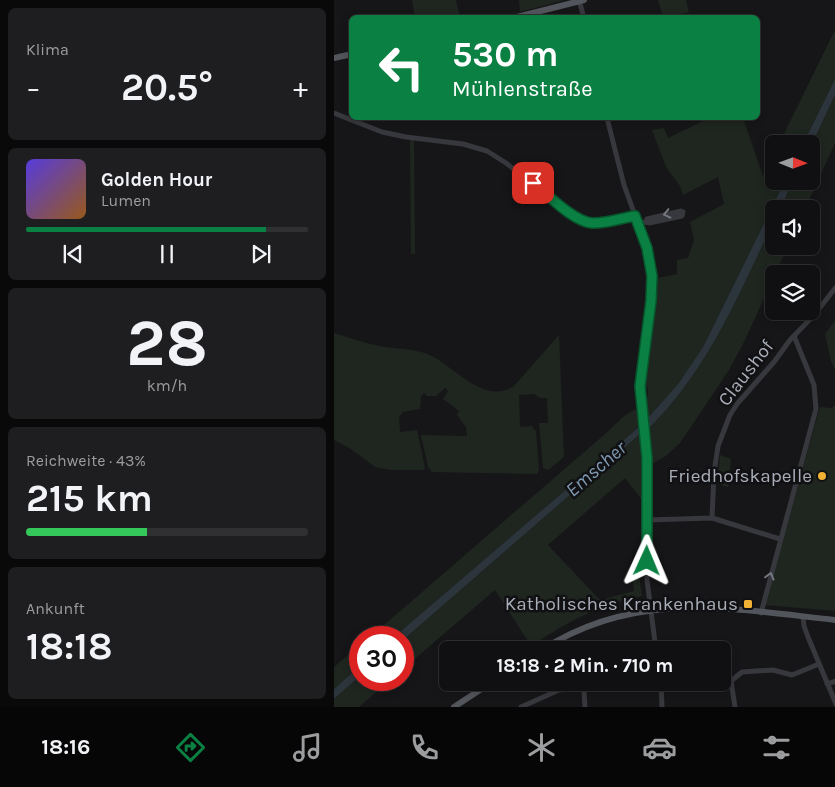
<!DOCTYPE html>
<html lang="de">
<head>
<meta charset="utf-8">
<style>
	body { margin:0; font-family:Karla,sans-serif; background:#1e1e20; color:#f1f3f6; height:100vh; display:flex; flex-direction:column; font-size:19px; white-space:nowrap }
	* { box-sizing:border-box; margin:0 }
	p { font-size:16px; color:#9c9d9f }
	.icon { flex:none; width:28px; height:28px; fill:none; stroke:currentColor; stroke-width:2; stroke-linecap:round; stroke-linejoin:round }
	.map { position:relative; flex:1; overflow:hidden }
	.sheet { display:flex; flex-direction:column; gap:8px; padding:8px; background:#09090a; width:334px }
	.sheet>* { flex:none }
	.banner { position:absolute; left:15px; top:15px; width:411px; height:105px; border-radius:8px; box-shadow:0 2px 8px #0003,0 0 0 1px #303032; background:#0b8043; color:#fff; overflow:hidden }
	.needle { width:32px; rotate:91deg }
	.buttons { position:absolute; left:431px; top:135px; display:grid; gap:10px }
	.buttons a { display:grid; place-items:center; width:55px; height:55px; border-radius:8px; background:#101012; box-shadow:0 2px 8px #0003,0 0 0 1px #303032; font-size:25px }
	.speed { position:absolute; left:15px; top:626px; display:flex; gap:10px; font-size:25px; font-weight:700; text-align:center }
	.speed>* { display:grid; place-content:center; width:65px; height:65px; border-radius:50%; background:#101012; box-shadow:0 2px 8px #0003,0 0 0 1px #303032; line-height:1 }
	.speed .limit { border:8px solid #d22; background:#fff; color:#111 }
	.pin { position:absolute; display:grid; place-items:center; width:42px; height:42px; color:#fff; margin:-21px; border-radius:10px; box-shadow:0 2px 8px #0006 }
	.me { position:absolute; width:55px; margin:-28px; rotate:1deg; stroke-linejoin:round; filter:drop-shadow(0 0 4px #0008) }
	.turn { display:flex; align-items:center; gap:18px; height:105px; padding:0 20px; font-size:22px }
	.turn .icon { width:65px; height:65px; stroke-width:2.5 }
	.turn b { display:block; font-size:35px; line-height:42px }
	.big { font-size:38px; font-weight:700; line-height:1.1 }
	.sheet .widget { flex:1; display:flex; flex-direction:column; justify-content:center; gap:8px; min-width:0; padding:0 18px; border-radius:8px; background:#1e1e20 }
	.sheet .dial { align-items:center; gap:0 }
	.dial b { font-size:65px; line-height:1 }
	.song { display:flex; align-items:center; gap:15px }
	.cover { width:60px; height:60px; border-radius:8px; background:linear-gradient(135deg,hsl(250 70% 55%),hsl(30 70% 35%)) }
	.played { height:5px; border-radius:2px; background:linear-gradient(90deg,#0b8043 85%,#303032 85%) }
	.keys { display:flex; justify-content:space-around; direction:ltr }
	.heat { display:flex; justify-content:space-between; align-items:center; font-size:28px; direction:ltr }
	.charge { height:8px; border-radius:4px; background:linear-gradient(90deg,#34c759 43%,#303032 0) }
	.trip { position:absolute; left:105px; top:641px; width:292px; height:50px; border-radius:8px; background:#101012; box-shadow:0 2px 8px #0003,0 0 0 1px #303032; font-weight:700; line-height:50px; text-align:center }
	.tab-bar { display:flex; height:80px; justify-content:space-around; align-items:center; background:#060607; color:#9c9d9f }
	.tab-bar .icon { width:35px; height:35px }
	.tab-bar .selected { color:#0b8043 }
	.tab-bar b { font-size:22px; color:#f1f3f6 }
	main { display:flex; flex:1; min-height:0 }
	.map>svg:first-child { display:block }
	.green { fill:#1e261f }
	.water { fill:#2c353c }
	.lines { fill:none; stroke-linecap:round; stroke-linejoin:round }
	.minor { stroke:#37383d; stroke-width:5 }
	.major { stroke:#53555c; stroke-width:6 }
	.oneway { stroke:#757881 }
	.route-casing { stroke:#07532c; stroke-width:12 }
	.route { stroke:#0b8043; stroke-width:9 }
	.poi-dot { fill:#f2b134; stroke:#111113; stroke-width:2 }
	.labels { text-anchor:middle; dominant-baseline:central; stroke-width:5; stroke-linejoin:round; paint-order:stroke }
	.street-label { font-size:19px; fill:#a8adb8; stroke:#111113 }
	.poi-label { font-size:19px; fill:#a8adb8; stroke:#111113; text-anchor:end }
	.water-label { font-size:20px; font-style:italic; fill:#7f9bb3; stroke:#111113 }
</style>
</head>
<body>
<main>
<section class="sheet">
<div class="widget"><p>Klima</p>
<div class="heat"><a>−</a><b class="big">20.5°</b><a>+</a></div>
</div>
<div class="widget">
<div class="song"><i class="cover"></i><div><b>Golden Hour</b><p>Lumen</p></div></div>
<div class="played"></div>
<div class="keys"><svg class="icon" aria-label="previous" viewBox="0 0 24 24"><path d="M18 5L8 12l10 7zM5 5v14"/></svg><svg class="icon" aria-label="pause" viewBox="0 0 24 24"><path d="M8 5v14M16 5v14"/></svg><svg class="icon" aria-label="next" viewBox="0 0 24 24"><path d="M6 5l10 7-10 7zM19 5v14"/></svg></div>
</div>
<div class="widget dial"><b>28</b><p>km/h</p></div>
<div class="widget"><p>Reichweite · 43%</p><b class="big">215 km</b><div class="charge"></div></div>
<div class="widget"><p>Ankunft</p><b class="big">18:18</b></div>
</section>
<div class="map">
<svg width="502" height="707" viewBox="0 0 502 707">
	<rect width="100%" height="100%" fill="#161618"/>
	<path class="green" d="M 78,0 L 122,0 L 126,17 L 81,17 Z
		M 185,0 L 231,0 L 186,12 Z
		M 324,0 L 352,0 L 355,12 L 337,17 L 329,17 Z
		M 501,30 L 501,79 L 469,144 L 445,144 Z
		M 501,95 L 501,143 L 471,209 L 446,209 L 459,181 L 478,181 L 478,144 Z
		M 375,118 L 409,118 L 429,176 L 440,154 L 440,181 L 451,181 L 369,347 L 344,384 L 313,419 L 310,401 L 314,397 L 314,388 L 311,389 L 312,374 L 301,376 L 313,301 L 314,284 L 324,278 L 343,274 L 343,260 L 354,258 L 360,240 L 356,222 L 390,204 L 384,177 L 349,195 L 346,186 L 332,167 L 318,130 L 330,128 L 334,138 Z
		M 76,139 L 80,140 L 81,254 L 77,254 Z
		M 440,221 L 440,246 L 454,246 L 410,342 L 395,370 L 346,443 L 332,456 L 309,469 L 307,465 L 308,500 L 291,478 L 214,545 L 266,600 L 300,591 L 297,568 L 304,567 L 308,596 C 263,605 234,622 197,646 L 161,590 L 69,669 L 69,640 L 306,434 L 308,449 L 316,442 L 314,429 C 373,372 405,294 440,221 Z
		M 501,321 L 501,370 L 497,361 L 491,334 Z
		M 0,333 C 14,337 27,342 41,345 C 57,349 75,348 91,353 C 118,362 148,407 180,386 L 225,335 L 230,457 L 214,470 L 209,468 L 205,423 L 214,423 L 213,398 L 206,398 L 200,394 L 185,395 L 186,427 L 198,426 L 202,431 L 205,470 L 203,474 L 98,472 L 94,467 L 87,435 L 133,436 L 132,427 L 123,415 L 125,411 L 109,399 L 114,391 L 111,388 L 102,396 L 93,396 L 90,393 L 87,397 L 86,409 L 69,412 L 65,417 L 66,432 L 83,430 L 91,468 L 90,470 L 56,470 L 41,467 L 17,449 L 0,440 Z
		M 501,405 L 501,611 L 430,605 L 486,407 L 498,408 Z
		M 301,409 L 304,415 L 305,427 L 60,637 L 35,638 L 271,434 L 289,417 Z
		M 386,455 L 397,459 L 394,487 L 383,484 Z
		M 26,645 L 26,666 L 0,689 L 0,667 Z
		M 26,676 L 26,680 L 56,680 L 25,707 L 0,707 L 0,699 Z"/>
	<path class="water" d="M 501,79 L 501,95 L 478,144 L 469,144 Z
		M 451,181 L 459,181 L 446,209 L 440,209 L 440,221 C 405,294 373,372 314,429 L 313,419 L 344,384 L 369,347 Z
		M 305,427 L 306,434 L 69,640 L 69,638 L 60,637 Z
		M 26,666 L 26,676 L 0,699 L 0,689 Z"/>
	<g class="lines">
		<path class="minor" d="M 245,0 L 250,18
			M 0,113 L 48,132 L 72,137 L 129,144 L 153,151 L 172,163 L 237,214 L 252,222 L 263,223 L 301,216
			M 273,118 L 290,185 L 313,248 L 317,265 L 317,301 L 306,386 L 313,458 L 313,580 L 322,650
			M 304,224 L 312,222 L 315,223 L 348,216 L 349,212 L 347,211 L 313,219 L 312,222
			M 378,518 L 380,473 L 384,446 L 396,415 L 403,404 L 440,362 L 456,340 L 481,314 L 502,287
			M 313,520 L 378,518 L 446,539
			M 427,613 L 482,409 L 480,385 L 460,336
			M 469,617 L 470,626 L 474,637 L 502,704
			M 327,682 L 328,707
			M 493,684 L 502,681
			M 187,707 L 225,690 L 245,687 L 250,691 L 251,707
			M 401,707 L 397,681 L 408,672 L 439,670 L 458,675 L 485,664"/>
		<path class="major" d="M 179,18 L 250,0
			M 0,58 L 18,54
			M 208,650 C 302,589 397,609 502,620
			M 120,707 L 158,682"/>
	</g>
	<defs><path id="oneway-chevron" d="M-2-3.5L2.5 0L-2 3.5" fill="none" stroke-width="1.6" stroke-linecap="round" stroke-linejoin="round" transform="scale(1.25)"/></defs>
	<g class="oneway">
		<use href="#oneway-chevron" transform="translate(333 214) rotate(167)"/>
		<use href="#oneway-chevron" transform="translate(436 576) rotate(-75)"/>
	</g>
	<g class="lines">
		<defs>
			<path id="route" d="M 199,183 C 213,194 240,222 258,223 C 271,224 288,218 301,216 L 313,248 L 318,276 L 317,301 L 306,386 L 313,458 L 313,561"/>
		</defs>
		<use href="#route" class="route-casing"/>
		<use href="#route" class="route"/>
	</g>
	<g class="poi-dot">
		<circle cx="488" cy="476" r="5"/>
		<rect x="409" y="599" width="10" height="10" rx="2.5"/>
	</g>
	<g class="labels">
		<g class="street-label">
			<text transform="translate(412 373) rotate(-52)">Claushof</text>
		</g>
		<g class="poi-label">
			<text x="478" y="476">Friedhofskapelle</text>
			<text x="404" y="604">Katholisches Krankenhaus</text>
		</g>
		<g class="water-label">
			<text transform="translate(262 469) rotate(-41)">Emscher</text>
		</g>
	</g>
</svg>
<div class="buttons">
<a><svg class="needle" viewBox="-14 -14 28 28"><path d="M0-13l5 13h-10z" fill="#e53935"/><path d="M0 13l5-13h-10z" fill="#9c9d9f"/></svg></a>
<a><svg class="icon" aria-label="sound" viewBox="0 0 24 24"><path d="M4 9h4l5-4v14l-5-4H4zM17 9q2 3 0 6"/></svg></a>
<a><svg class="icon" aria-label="layers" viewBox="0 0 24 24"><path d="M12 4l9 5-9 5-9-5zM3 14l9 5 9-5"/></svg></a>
</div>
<div class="speed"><div class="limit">30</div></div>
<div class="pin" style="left:199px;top:183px;background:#d93025"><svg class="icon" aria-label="arrive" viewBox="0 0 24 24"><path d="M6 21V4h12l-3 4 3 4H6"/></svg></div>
<svg class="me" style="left:313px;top:561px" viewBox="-20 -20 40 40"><path d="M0-17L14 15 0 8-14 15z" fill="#0b8043" stroke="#fff" stroke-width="4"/></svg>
<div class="trip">18:18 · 2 Min. · 710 m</div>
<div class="banner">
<div class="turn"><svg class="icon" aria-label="left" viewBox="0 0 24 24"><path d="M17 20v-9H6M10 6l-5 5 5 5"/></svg><div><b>530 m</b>Mühlenstraße</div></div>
</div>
</div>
</main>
<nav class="tab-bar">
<b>18:16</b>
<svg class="icon selected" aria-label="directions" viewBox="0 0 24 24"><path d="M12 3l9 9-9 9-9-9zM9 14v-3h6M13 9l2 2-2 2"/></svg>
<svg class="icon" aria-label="music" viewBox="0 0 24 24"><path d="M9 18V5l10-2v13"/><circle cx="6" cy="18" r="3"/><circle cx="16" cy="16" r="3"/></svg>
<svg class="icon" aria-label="phone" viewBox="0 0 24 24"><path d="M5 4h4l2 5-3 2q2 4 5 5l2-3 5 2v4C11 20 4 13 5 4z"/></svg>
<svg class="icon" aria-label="climate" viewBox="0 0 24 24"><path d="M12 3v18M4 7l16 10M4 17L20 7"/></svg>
<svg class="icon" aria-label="car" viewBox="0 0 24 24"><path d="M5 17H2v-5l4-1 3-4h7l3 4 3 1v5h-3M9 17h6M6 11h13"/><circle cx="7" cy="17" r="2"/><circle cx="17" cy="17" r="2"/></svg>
<svg class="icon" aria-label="filters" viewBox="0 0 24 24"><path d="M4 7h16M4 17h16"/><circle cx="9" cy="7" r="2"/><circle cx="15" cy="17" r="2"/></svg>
</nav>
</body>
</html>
